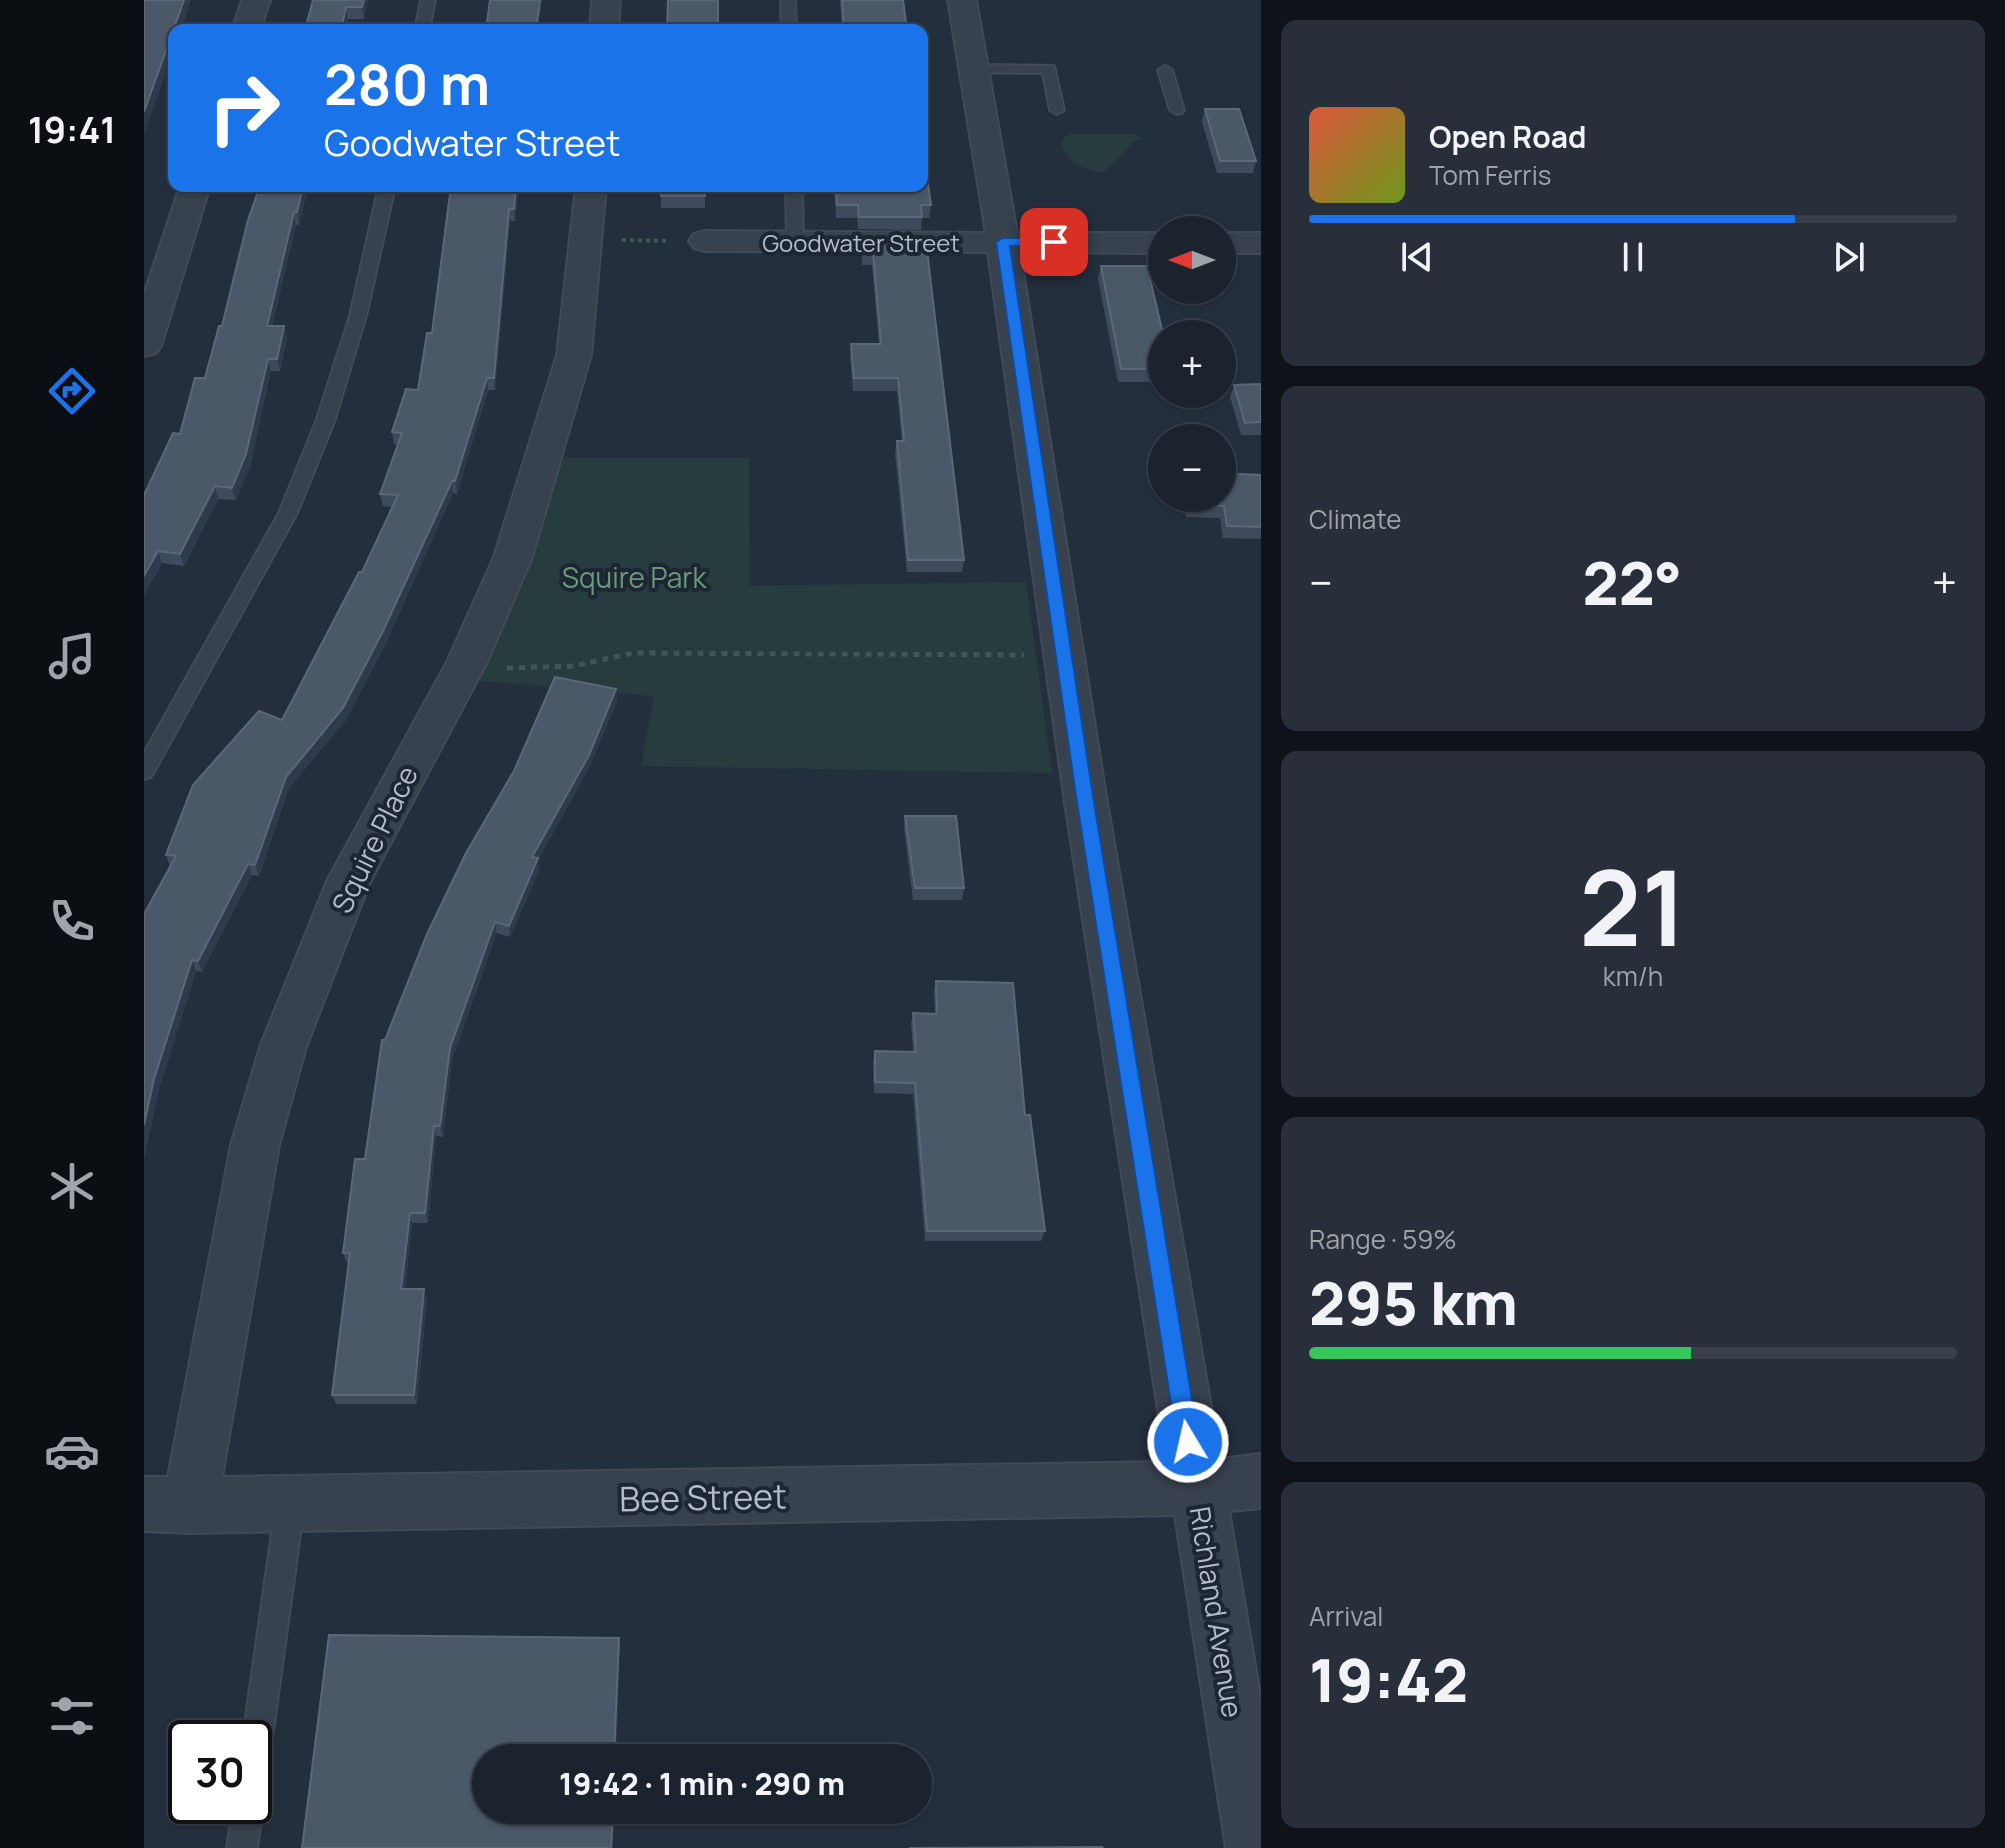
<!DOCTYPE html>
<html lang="en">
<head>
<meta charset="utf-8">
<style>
	body { margin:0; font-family:Manrope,sans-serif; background:#282f3a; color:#f1f3f6; height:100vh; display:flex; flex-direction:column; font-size:30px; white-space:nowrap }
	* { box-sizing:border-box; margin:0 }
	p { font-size:26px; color:#a0a4aa }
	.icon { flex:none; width:44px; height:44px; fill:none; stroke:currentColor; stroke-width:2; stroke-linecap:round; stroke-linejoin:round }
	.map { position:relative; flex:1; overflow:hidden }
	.sheet { display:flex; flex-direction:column; gap:20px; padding:20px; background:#0f1319; width:744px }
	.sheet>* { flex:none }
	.guide { position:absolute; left:24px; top:24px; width:760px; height:168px; border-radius:16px; box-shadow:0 2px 6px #0004,0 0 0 2px #39404a; background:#1a73e8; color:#fff; overflow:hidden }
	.needle { width:52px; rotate:270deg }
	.fabs { position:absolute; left:1004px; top:216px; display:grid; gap:16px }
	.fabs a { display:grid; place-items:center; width:88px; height:88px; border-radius:50%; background:#1b232e; box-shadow:0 2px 6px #0004,0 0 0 2px #39404a; font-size:40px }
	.speed { position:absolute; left:24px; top:1720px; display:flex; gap:16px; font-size:40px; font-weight:700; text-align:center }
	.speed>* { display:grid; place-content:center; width:104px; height:104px; border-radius:50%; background:#1b232e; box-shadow:0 2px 6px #0004,0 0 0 2px #39404a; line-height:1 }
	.speed .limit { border:4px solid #111; border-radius:12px; background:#fff; color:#111 }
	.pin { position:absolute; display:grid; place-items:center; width:68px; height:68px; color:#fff; margin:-34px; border-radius:16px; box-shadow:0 4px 12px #0006 }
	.me { position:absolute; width:88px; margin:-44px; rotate:351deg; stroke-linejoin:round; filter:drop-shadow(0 0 6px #0008) }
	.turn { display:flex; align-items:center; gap:28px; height:168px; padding:0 24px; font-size:36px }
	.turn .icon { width:104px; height:104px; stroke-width:2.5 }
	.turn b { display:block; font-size:56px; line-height:68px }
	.big { font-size:60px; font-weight:800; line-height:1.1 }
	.sheet .tile { flex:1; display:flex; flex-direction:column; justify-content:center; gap:12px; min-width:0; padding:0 28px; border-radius:16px; background:#282f3a }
	.sheet .dial { align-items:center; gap:0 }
	.dial b { font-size:104px; line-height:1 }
	.song { display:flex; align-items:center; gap:24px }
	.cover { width:96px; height:96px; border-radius:12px; background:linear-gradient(135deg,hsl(10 70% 55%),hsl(80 70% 35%)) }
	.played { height:8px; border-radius:4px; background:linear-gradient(90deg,#1a73e8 75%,#39404a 75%) }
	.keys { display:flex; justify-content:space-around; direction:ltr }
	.heat { display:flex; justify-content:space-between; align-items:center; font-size:44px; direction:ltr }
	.charge { height:12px; border-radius:6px; background:linear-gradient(90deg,#34c759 59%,#39404a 0) }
	.trip { position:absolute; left:328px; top:1744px; width:460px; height:80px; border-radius:40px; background:#1b232e; box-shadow:0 2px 6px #0004,0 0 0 2px #39404a; font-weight:800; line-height:80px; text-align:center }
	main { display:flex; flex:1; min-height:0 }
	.tabs { display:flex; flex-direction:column; width:144px; justify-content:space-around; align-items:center; background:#0b0e12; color:#a0a4aa }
	.tabs .icon { width:56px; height:56px }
	.tabs .on { color:#1a73e8 }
	.tabs b { font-size:36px; color:#f1f3f6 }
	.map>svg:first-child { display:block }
	.green { fill:#263c3f }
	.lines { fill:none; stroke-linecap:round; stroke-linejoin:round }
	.service-casing { stroke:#414a57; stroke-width:4 }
	.minor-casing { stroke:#414a57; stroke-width:4 }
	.path-far1 { stroke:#3f5557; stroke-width:4; stroke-dasharray:4 4; stroke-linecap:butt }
	.path { stroke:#3f5557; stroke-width:5; stroke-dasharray:6 6; stroke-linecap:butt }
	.service { fill:#38414e; fill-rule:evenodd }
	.minor { fill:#38414e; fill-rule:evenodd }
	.wall { fill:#3f4b5c }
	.shaded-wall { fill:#2f3b4b }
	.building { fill:#4b5868; stroke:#5c6777; stroke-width:2 }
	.route { fill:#1a73e8; stroke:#114b97; stroke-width:2 }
	.labels { text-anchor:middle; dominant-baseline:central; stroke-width:8; stroke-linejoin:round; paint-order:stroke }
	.far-street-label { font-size:24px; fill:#b4bcc9; stroke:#1d2633 }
	.park-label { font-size:28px; fill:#6b9a76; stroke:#1d2633 }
	.street-label { font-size:28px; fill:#b4bcc9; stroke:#1d2633 }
	.near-street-label { font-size:34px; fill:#b4bcc9; stroke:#1d2633 }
</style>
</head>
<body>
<main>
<nav class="tabs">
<b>19:41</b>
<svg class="icon on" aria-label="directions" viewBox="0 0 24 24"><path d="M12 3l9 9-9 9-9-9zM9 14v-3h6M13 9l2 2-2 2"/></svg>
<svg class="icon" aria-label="music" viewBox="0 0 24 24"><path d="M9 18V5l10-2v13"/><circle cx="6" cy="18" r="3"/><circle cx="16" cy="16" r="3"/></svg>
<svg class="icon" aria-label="phone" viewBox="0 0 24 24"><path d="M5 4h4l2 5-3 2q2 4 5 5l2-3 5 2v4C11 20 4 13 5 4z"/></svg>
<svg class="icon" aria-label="climate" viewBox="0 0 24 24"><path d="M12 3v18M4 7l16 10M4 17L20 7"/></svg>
<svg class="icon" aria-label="car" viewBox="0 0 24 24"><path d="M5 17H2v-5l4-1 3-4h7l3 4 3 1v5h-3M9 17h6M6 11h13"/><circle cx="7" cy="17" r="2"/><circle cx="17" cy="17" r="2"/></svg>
<svg class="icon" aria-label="filters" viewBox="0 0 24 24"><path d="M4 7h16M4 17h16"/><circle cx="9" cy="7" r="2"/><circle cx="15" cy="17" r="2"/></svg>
</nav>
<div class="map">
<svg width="1117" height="1848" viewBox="0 0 1117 1848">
	<rect width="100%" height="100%" fill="#242f3e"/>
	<path class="green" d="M 924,134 L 991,134 L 997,139 L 989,142 L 960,173 C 942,170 917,162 918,140 Z
		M 415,458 L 605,458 L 606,586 L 882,582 L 908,773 L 497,766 L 510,696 L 318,679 Z"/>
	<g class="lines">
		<defs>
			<path id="service" d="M 277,0 L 291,0 L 285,30 L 271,30 Z
				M 637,0 L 651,0 L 652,30 L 638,30 Z
				M 829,65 L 910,66 L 920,110 L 913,114 L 906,110 L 899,73 L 824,72 L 824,66 Z
				M 1021,66 L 1028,70 L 1040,110 L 1038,113 L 1033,114 L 1026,110 L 1014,70 Z
				M 235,186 L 251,186 L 222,316 L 190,422 L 153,513 L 7,777 L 0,779 L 0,753 L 135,513 L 172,422 L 206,316 Z
				M 642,186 L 658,186 L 659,241 L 651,246 L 643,241 Z
				M 146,1490 L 156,1494 L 160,1504 L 125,1761 L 120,1771 L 110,1776 L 110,1738 L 99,1738 L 132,1504 L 136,1494 Z
				M 110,1794 L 115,1795 L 119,1806 L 113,1848 L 83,1848 L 89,1806 L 110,1806 Z"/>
			<path id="minor" d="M 98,0 L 126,0 L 116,30 L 88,30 Z
				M 448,0 L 476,0 L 474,30 L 446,30 Z
				M 804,0 L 832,0 L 873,233 L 1018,233 L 1018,253 L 876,252 L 962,796 L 1076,1459 L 1117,1454 L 1117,1508 L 1085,1511 L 1117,1701 L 1117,1848 L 1082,1848 L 1031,1515 L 46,1533 L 0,1531 L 0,1477 L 24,1477 L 87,1145 L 116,1047 L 183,881 L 303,662 L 350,557 L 413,355 L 432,186 L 462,186 L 447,355 L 388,557 L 343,662 L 226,882 L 162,1047 L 135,1145 L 78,1477 L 1022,1462 L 920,796 L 844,252 L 561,251 L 550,248 L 545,241 L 550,234 L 561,231 L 842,233 Z
				M 36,186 L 66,186 L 17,346 L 12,353 L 0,356 L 0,295 Z
				M 1078,233 L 1117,233 L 1117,253 L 1078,253 Z"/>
		</defs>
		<use href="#service" class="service-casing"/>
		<use href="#minor" class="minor-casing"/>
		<path class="path-far1" d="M 478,240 L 524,241"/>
		<path class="path" d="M 363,668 L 430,666 L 489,653 L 880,655"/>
		<use href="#service" class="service"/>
		<use href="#minor" class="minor"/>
	</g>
	<path class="wall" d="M 169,0 L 224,0 L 220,19 L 204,19 L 202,30 L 161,30 Z
		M 696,0 L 759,0 L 763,30 L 698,30 Z
		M 1061,109 L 1112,161 L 1109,173 L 1073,173 L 1058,122 Z
		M 116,186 L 164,186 L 155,225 L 152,225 L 128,326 L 140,326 L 143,338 L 136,371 L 127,371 L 106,467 L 92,500 L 74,499 L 40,566 L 18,563 L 0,595 L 0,493 L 1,493 L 36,434 L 61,378 L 78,326 Z
		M 375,186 L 371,221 L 366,221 L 351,390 L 344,390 L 313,494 L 309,493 L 242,643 L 202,720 L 145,788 L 115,876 L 108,875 L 58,972 L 52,971 L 15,1089 L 0,1159 L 0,914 L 26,866 L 22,855 L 138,720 L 218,572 L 248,507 L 239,506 L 236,494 L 254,445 L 250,444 L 248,432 L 274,390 L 288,333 Z
		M 517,186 L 561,186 L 561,208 L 517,208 Z
		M 690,186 L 778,186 L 787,205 L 785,218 L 778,218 L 777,230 L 714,229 L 713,218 L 692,218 Z
		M 718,242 L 782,242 L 820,560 L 818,572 L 763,572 L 751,453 L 753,441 L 758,441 L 753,391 L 709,391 L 706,356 L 707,344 L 735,344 L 728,265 L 718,265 Z
		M 957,266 L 1018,334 L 1018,382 L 974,382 L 954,279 Z
		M 1117,384 L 1117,435 L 1097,435 L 1086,397 L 1090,385 Z
		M 1117,475 L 1117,539 L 1079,538 L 1076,518 L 1042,517 L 1040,498 L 1078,498 Z
		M 473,701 L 446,766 L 394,860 L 395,870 L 366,937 L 353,933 L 308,1059 L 299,1137 L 292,1136 L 284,1223 L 268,1223 L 261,1289 L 283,1299 L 273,1404 L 192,1404 L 188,1395 L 205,1263 L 203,1263 L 199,1253 L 221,1159 L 241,1040 Z
		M 761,816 L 820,888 L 818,900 L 769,900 L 760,828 Z
		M 792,981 L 881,1115 L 901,1231 L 897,1241 L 781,1241 L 769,1094 L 730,1093 L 729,1061 L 731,1051 L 769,1052 L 767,1024 L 769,1013 L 791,1014 L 790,992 Z"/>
	<path class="shaded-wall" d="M 40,0 L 47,0 L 38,30 L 30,30 Z
		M 220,0 L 224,0 L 220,19 L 218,7 Z
		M 396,0 L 398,0 L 394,30 L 392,30 Z
		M 202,7 L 204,19 L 202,30 L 197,30 Z
		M 30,31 L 30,51 L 0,134 L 0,112 Z
		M 159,186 L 164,186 L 155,225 L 153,212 Z
		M 372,186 L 375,186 L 371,221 L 370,209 Z
		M 365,209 L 366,221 L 351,390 L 350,378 Z
		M 150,212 L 152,225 L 125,338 L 123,326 Z
		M 140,326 L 143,338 L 136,371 L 133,359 Z
		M 124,359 L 127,371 L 106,467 L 92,500 L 88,488 Z
		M 343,378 L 344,390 L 313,494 L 311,481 Z
		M 308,481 L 309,493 L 242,643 L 202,720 L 145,788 L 115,876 L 111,865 L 142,777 Z
		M 71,486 L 74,499 L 40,566 L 36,554 Z
		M 14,551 L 18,563 L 0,595 L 0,576 Z
		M 472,689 L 473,701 L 446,766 L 394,860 L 395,870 L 366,937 L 365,926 L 388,857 Z
		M 104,864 L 108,875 L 58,972 L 54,961 Z
		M 351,922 L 353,933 L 308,1059 L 299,1137 L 296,1126 L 306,1048 Z
		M 48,960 L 52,971 L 15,1089 L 0,1159 L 0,1125 L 10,1079 Z
		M 290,1126 L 292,1136 L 284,1223 L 281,1213 Z
		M 266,1213 L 268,1223 L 260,1299 L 257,1289 Z
		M 280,1289 L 283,1299 L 273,1404 L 270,1395 Z
		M 475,1638 L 476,1648 L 472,1758 L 470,1758 Z
		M 469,1810 L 470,1810 L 469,1848 L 467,1848 Z"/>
	<path class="building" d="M 0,0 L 40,0 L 0,112 Z
		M 169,0 L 220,0 L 218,7 L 202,7 L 197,30 L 161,30 Z
		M 346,0 L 396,0 L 392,30 L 342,30 Z
		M 524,0 L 574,0 L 574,30 L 523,30 Z
		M 698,0 L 759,0 L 763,30 L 700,30 Z
		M 1061,109 L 1095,109 L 1112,161 L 1076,161 Z
		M 778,141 L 787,205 L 777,205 L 778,217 L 715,217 L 714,205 L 693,205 L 692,186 L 778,186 Z
		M 116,186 L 159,186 L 153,212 L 150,212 L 123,326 L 140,326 L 133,359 L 124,359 L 102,454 L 88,488 L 71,486 L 36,554 L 14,551 L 0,576 L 0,493 L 1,493 L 29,433 L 36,434 L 51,378 L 61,378 L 75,326 L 78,326 L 104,220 Z
		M 307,186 L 372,186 L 370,209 L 365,209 L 350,378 L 343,378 L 311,481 L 308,481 L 239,631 L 199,708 L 142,777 L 111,865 L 104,864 L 54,961 L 48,960 L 10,1079 L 0,1125 L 0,914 L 32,856 L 22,855 L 49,785 L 115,711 L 138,720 L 215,572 L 218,572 L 254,495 L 236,494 L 258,433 L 248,432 L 262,389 L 274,390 L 283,333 L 288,333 Z
		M 517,186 L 561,186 L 561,196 L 517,196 Z
		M 718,242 L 782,242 L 820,560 L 764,560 L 753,441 L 760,441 L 754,378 L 710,378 L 707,344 L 737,344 L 729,253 L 719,253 Z
		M 957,266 L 1003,266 L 1019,334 L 1018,334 L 1018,369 L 977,369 Z
		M 1117,384 L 1117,422 L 1101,423 L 1090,385 Z
		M 1078,473 L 1117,475 L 1117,527 L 1083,526 L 1080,506 L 1046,504 L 1045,498 L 1078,498 Z
		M 411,677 L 472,689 L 445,755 L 388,857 L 394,858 L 365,926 L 351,922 L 306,1048 L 296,1126 L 290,1126 L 281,1213 L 266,1213 L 257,1289 L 280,1289 L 270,1395 L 188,1395 L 206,1253 L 199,1253 L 211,1159 L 221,1159 L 238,1040 L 241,1040 L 283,934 L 322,853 L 370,771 Z
		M 761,816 L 812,816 L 820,888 L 771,888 Z
		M 792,981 L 869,983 L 881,1115 L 886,1115 L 901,1231 L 783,1231 L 771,1083 L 731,1082 L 731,1051 L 772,1052 L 769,1013 L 793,1014 Z
		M 185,1635 L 475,1638 L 470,1758 L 342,1758 L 342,1810 L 469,1810 L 467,1848 L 158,1848 Z
		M 958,1847 L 959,1848 L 765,1848 Z"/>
	<path class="route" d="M 910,238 L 917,242 L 915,245 L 866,246 L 949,796 L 1055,1442 L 1052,1450 L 1044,1453 L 1037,1450 L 1033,1442 L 932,796 L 852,242 L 859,238 Z"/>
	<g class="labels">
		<g class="far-street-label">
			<text x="717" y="242">Goodwater Street</text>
		</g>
		<g class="park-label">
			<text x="490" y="577">Squire Park</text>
		</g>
		<g class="street-label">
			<text transform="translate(230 839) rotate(-64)">Squire Place</text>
			<text transform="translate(1073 1612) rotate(81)">Richland Avenue</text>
		</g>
		<g class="near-street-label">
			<text transform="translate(559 1497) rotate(-1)">Bee Street</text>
		</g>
	</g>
</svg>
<div class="fabs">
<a><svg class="needle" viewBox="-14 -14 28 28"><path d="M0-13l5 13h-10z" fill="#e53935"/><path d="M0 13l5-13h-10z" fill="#a0a4aa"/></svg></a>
<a>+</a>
<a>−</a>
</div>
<div class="speed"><div class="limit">30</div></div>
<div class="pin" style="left:910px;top:242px;background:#d93025"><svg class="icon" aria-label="arrive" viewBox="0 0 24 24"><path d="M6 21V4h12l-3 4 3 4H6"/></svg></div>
<svg class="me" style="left:1044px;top:1442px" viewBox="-20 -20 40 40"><circle r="17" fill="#1a73e8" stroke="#fff" stroke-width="3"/><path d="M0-11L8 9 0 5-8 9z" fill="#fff"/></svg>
<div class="trip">19:42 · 1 min · 290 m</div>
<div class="guide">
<div class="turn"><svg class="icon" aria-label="right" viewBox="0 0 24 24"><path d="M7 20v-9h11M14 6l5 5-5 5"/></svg><div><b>280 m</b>Goodwater Street</div></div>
</div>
</div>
<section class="sheet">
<div class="tile">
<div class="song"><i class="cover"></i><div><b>Open Road</b><p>Tom Ferris</p></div></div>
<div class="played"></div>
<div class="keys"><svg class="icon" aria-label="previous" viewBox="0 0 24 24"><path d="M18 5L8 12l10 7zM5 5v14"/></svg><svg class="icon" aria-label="pause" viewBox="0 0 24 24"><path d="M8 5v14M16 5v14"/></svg><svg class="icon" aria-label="next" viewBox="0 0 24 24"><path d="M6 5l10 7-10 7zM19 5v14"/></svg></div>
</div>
<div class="tile"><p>Climate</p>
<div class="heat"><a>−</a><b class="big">22°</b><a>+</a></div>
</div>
<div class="tile dial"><b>21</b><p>km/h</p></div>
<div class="tile"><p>Range · 59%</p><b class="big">295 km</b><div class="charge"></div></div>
<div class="tile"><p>Arrival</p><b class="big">19:42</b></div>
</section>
</main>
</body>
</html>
